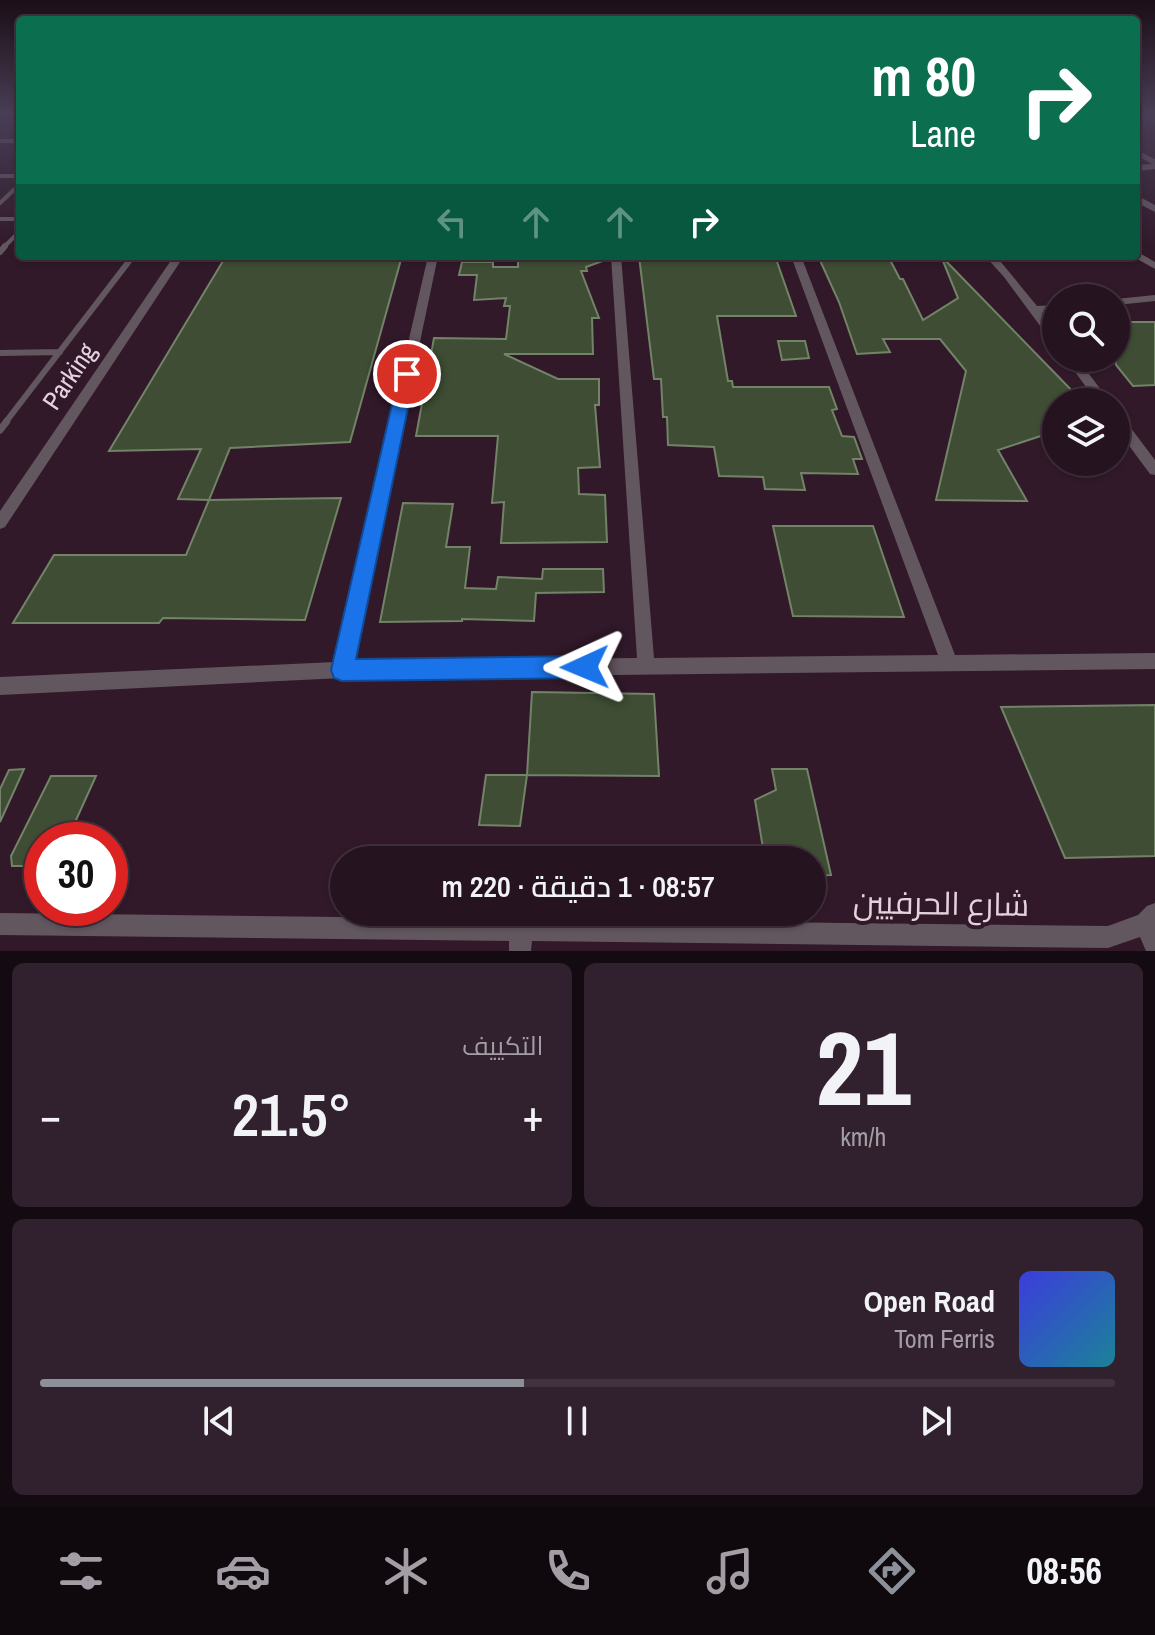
<!DOCTYPE html>
<html lang="ar">
<head>
<meta charset="utf-8">
<style>
	body { margin:0; font-family:"Archivo Narrow",Cairo,sans-serif; background:#31202d; color:#f1f3f6; direction:rtl; height:100vh; display:flex; flex-direction:column; font-size:30px; white-space:nowrap }
	* { box-sizing:border-box; margin:0 }
	p { font-size:26px; color:#a39ea5 }
	.icon { flex:none; width:44px; height:44px; fill:none; stroke:currentColor; stroke-width:2; stroke-linecap:round; stroke-linejoin:round }
	.map { position:relative; height:951px; overflow:hidden; direction:ltr }
	.details { display:flex; flex-direction:column; gap:12px; padding:12px; background:#140a12; flex:1 }
	.details>* { flex:none }
	.top-card { position:absolute; left:16px; top:16px; width:1124px; height:244px; border-radius:8px; box-shadow:0 2px 6px #0004,0 0 0 2px #42323e; direction:rtl; background:#0b6e4f; color:#fff; overflow:hidden }
	.tools { position:absolute; left:1042px; top:284px; display:grid; gap:16px }
	.tools a { display:grid; place-items:center; width:88px; height:88px; border-radius:50%; background:#251320; box-shadow:0 2px 6px #0004,0 0 0 2px #42323e; font-size:40px }
	.speed { position:absolute; left:24px; top:822px; display:flex; gap:16px; font-size:40px; font-weight:700; text-align:center }
	.speed>* { display:grid; place-content:center; width:104px; height:104px; border-radius:50%; background:#251320; box-shadow:0 2px 6px #0004,0 0 0 2px #42323e; line-height:1 }
	.speed .limit { border:12px solid #d22; background:#fff; color:#111 }
	.pin { position:absolute; display:grid; place-items:center; width:68px; height:68px; color:#fff; margin:-34px; border:4px solid #fff; border-radius:50%; box-shadow:0 2px 8px #0007 }
	.me { position:absolute; width:88px; margin:-44px; rotate:269deg; stroke-linejoin:round; filter:drop-shadow(0 0 6px #0008) }
	.turn { display:flex; align-items:center; gap:28px; height:168px; padding:0 32px; font-size:36px }
	.turn .icon { width:104px; height:104px; stroke-width:2.5 }
	.turn b { display:block; font-size:56px; line-height:68px }
	.lanes { display:flex; align-items:center; height:76px; padding:0 32px; background:#0003; justify-content:center; gap:40px; direction:ltr }
	.lanes .off { opacity:.35 }
	.big { font-size:60px; font-weight:600; line-height:1.1 }
	.details .widget { flex:1; display:flex; flex-direction:column; justify-content:center; gap:12px; min-width:0; padding:0 28px; border-radius:12px; background:#31202d }
	.details .dial { align-items:center; gap:0 }
	.dial b { font-size:104px; line-height:1 }
	.song { display:flex; align-items:center; gap:24px }
	.cover { width:96px; height:96px; border-radius:12px; background:linear-gradient(135deg,hsl(240 70% 55%),hsl(190 70% 35%)) }
	.played { height:8px; border-radius:4px; background:linear-gradient(90deg,#8c9099 45%,#42323e 45%) }
	.keys { display:flex; justify-content:space-around; direction:ltr }
	.heat { display:flex; justify-content:space-between; align-items:center; font-size:44px; direction:ltr }
	.details .tiles { flex:1; display:grid; gap:12px; grid-template-columns:1fr 1fr }
	.widget:last-child { grid-column:span 2 }
	.trip { position:absolute; left:330px; top:846px; width:496px; height:80px; border-radius:40px; background:#251320; box-shadow:0 2px 6px #0004,0 0 0 2px #42323e; font-weight:600; line-height:80px; text-align:center; direction:rtl }
	.dock { display:flex; height:128px; justify-content:space-around; align-items:center; background:#0f080d; color:#a39ea5 }
	.dock .icon { width:56px; height:56px }
	.dock .active { color:#8c9099 }
	.dock b { font-size:36px; color:#f1f3f6 }
	.map>svg:first-child { display:block }
	.building { fill:#3e4d34; stroke:#738368; stroke-width:2 }
	.lines { fill:none; stroke-linecap:round; stroke-linejoin:round }
	.service-far2 { stroke:#63575f; stroke-width:4 }
	.service-far1 { stroke:#63575f; stroke-width:6 }
	.service { stroke:#63575f; stroke-width:7 }
	.minor { fill:#63575f; fill-rule:evenodd }
	.route { fill:#1a73e8; stroke:#114b97; stroke-width:2 }
	.labels { text-anchor:middle; dominant-baseline:central; stroke-width:8; stroke-linejoin:round; paint-order:stroke }
	.street-label { font-size:26px; fill:#e3d3de; stroke:#31192a }
	.near-street-label { font-size:32px; fill:#e3d3de; stroke:#31192a }
</style>
</head>
<body>
<div class="map">
<svg width="1155" height="951" viewBox="0 0 1155 951">
	<rect width="100%" height="100%" fill="#31192a"/>
	<path class="building" d="M 226,256 L 402,256 L 350,442 L 230,448 L 209,500 L 178,499 L 201,449 L 109,451 Z
		M 518,256 L 608,256 L 608,259 L 586,267 L 587,271 L 581,271 L 599,318 L 592,318 L 593,354 L 504,354 L 558,379 L 599,379 L 599,405 L 595,405 L 600,467 L 578,468 L 579,494 L 605,495 L 607,542 L 501,543 L 504,502 L 492,503 L 498,436 L 416,436 L 434,338 L 506,339 L 510,306 L 504,306 L 506,298 L 474,300 L 477,275 L 459,275 L 462,262 L 493,262 L 493,267 L 518,267 Z
		M 639,256 L 775,256 L 796,316 L 717,316 L 728,381 L 732,381 L 733,387 L 829,387 L 837,409 L 832,410 L 842,436 L 854,437 L 862,459 L 853,459 L 858,474 L 801,473 L 805,490 L 765,489 L 763,477 L 719,476 L 714,447 L 668,445 L 667,417 L 663,417 L 661,379 L 654,379 Z
		M 818,256 L 888,256 L 900,279 L 903,279 L 923,320 L 958,298 L 941,256 L 1083,402 L 1056,402 L 1056,431 L 998,450 L 1027,501 L 936,500 L 966,371 L 940,339 L 883,339 L 890,352 L 857,354 L 839,302 Z
		M 1116,322 L 1155,322 L 1155,385 L 1133,386 L 1116,365 Z
		M 778,341 L 805,341 L 809,358 L 782,360 Z
		M 341,498 L 305,620 L 163,618 L 159,623 L 13,623 L 54,555 L 186,555 L 209,500 Z
		M 403,503 L 453,504 L 446,547 L 470,547 L 465,588 L 496,589 L 498,577 L 542,579 L 543,569 L 603,569 L 604,592 L 536,593 L 534,621 L 462,619 L 462,621 L 380,622 Z
		M 773,526 L 873,526 L 904,617 L 793,616 Z
		M 532,692 L 654,694 L 659,776 L 527,775 Z
		M 1155,705 L 1155,856 L 1065,858 L 1001,707 Z
		M 24,769 L 15,789 L 0,822 L 0,789 L 9,770 Z
		M 772,769 L 807,769 L 831,875 L 812,876 L 812,860 L 765,860 L 755,800 L 776,790 Z
		M 486,775 L 527,775 L 520,826 L 479,825 Z
		M 51,776 L 96,776 L 67,840 L 42,840 L 42,856 L 35,866 L 12,866 L 11,856 Z"/>
	<g class="lines">
		<path class="service-far2" d="M 14,115 L 20,115
			M 0,141 L 20,141
			M 0,176 L 20,176
			M 0,203 L 20,184
			M 0,219 L 20,219
			M 3,248 L 20,231"/>
		<path class="service-far1" d="M 0,252 L 5,246
			M 0,353 L 60,352
			M 5,423 L 133,256"/>
		<path class="service" d="M 0,430 L 7,421"/>
		<path class="minor" d="M 1136,114 L 1145,114 L 1155,119 L 1155,124 Z
			M 1136,150 L 1155,159 L 1155,169 L 1136,171 L 1136,165 L 1152,164 L 1136,155 Z
			M 1136,195 L 1155,205 L 1155,212 L 1136,202 Z
			M 1136,251 L 1155,262 L 1155,269 L 1132,256 L 1136,256 Z
			M 174,256 L 184,256 L 5,527 L 0,529 L 0,511 Z
			M 428,256 L 438,256 L 353,661 L 637,658 L 611,256 L 621,256 L 654,658 L 938,655 L 791,256 L 801,256 L 955,655 L 1155,653 L 1155,669 L 342,678 L 0,695 L 0,677 L 335,662 Z
			M 985,256 L 996,256 L 1037,306 L 1056,305 L 1056,311 L 1042,313 L 1056,331 L 1056,343 L 1052,342 L 1004,277 Z
			M 1155,295 L 1155,301 L 1116,305 L 1116,299 Z
			M 1065,358 L 1077,358 L 1110,402 L 1097,402 Z
			M 1116,413 L 1121,415 L 1155,460 L 1155,475 L 1150,474 L 1116,428 Z
			M 1155,903 L 1155,951 L 1146,951 L 1140,937 L 1108,948 L 532,941 L 531,951 L 509,951 L 509,941 L 0,935 L 0,913 L 1108,926 L 1138,915 L 1147,906 Z"/>
	</g>
	<linearGradient id="sky" x2="0" y2="1"><stop stop-color="#1b0e17"/><stop offset="0.46" stop-color="#483e55"/><stop offset="1" stop-color="#483e55" stop-opacity="0"/></linearGradient>
	<rect width="1155" height="247" fill="url(#sky)"/>
	<path class="route" d="M 407,369 L 415,374 L 356,659 L 585,656 L 593,659 L 596,667 L 593,675 L 585,678 L 342,681 L 334,678 L 331,670 L 399,374 Z"/>
	<g class="labels">
		<g class="street-label">
			<text transform="translate(69 376) rotate(-56)">Parking</text>
		</g>
		<g class="near-street-label">
			<text transform="translate(941 903) rotate(1)">شارع الحرفيين</text>
		</g>
	</g>
</svg>
<div class="tools">
<a><svg class="icon" aria-label="search" viewBox="0 0 24 24"><circle cx="10" cy="10" r="6"/><path d="M15 15l6 6"/></svg></a>
<a><svg class="icon" aria-label="layers" viewBox="0 0 24 24"><path d="M12 4l9 5-9 5-9-5zM3 14l9 5 9-5"/></svg></a>
</div>
<div class="speed"><div class="limit">30</div></div>
<div class="pin" style="left:407px;top:374px;background:#d93025"><svg class="icon" aria-label="arrive" viewBox="0 0 24 24"><path d="M6 21V4h12l-3 4 3 4H6"/></svg></div>
<svg class="me" style="left:585px;top:667px" viewBox="-20 -20 40 40"><path d="M0-17L14 15 0 8-14 15z" fill="#1a73e8" stroke="#fff" stroke-width="4"/></svg>
<div class="trip">08:57 · 1 دقيقة · 220 m</div>
<div class="top-card">
<div class="turn"><svg class="icon" aria-label="right" viewBox="0 0 24 24"><path d="M7 20v-9h11M14 6l5 5-5 5"/></svg><div><b>80 m</b>Lane</div></div>
<div class="lanes"><svg class="icon off" aria-label="left" viewBox="0 0 24 24"><path d="M17 20v-9H6M10 6l-5 5 5 5"/></svg><svg class="icon off" aria-label="ahead" viewBox="0 0 24 24"><path d="M12 20V5M6 11l6-6 6 6"/></svg><svg class="icon off" aria-label="ahead" viewBox="0 0 24 24"><path d="M12 20V5M6 11l6-6 6 6"/></svg><svg class="icon" aria-label="right" viewBox="0 0 24 24"><path d="M7 20v-9h11M14 6l5 5-5 5"/></svg></div>
</div>
</div>
<section class="details">
<div class="tiles">
<div class="widget dial"><b>21</b><p>km/h</p></div>
<div class="widget"><p>التكييف</p>
<div class="heat"><a>−</a><b class="big">21.5°</b><a>+</a></div>
</div>
<div class="widget">
<div class="song"><i class="cover"></i><div><b>Open Road</b><p>Tom Ferris</p></div></div>
<div class="played"></div>
<div class="keys"><svg class="icon" aria-label="previous" viewBox="0 0 24 24"><path d="M18 5L8 12l10 7zM5 5v14"/></svg><svg class="icon" aria-label="pause" viewBox="0 0 24 24"><path d="M8 5v14M16 5v14"/></svg><svg class="icon" aria-label="next" viewBox="0 0 24 24"><path d="M6 5l10 7-10 7zM19 5v14"/></svg></div>
</div>
</div>
</section>
<nav class="dock">
<b>08:56</b>
<svg class="icon active" aria-label="directions" viewBox="0 0 24 24"><path d="M12 3l9 9-9 9-9-9zM9 14v-3h6M13 9l2 2-2 2"/></svg>
<svg class="icon" aria-label="music" viewBox="0 0 24 24"><path d="M9 18V5l10-2v13"/><circle cx="6" cy="18" r="3"/><circle cx="16" cy="16" r="3"/></svg>
<svg class="icon" aria-label="phone" viewBox="0 0 24 24"><path d="M5 4h4l2 5-3 2q2 4 5 5l2-3 5 2v4C11 20 4 13 5 4z"/></svg>
<svg class="icon" aria-label="climate" viewBox="0 0 24 24"><path d="M12 3v18M4 7l16 10M4 17L20 7"/></svg>
<svg class="icon" aria-label="car" viewBox="0 0 24 24"><path d="M5 17H2v-5l4-1 3-4h7l3 4 3 1v5h-3M9 17h6M6 11h13"/><circle cx="7" cy="17" r="2"/><circle cx="17" cy="17" r="2"/></svg>
<svg class="icon" aria-label="filters" viewBox="0 0 24 24"><path d="M4 7h16M4 17h16"/><circle cx="9" cy="7" r="2"/><circle cx="15" cy="17" r="2"/></svg>
</nav>
</body>
</html>
